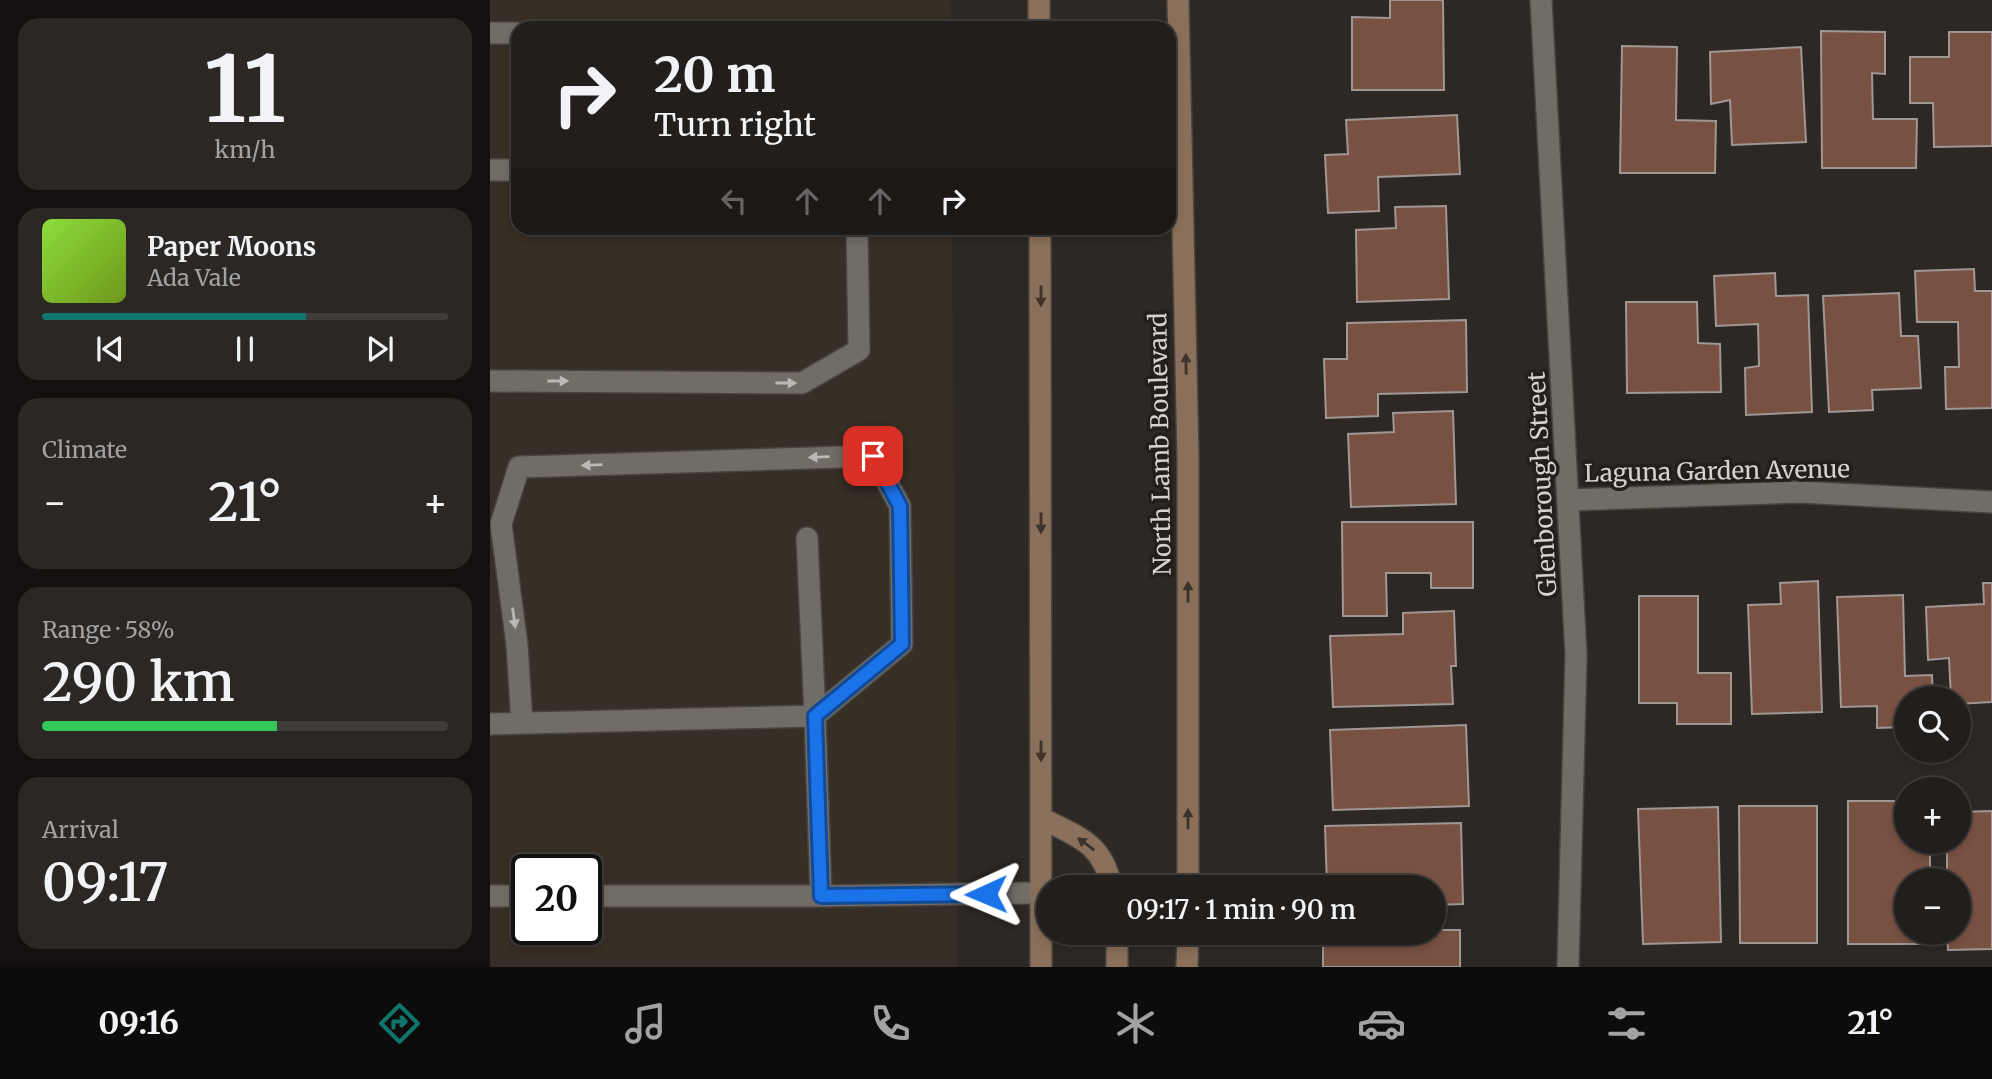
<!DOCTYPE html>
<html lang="en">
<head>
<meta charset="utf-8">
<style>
	body { margin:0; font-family:Merriweather,serif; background:#2a2724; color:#f1f3f6; height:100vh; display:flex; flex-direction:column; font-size:26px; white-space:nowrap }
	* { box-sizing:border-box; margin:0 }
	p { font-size:23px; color:#a2a2a3 }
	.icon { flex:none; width:38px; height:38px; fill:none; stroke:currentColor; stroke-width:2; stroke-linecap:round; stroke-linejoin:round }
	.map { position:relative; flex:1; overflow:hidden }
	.panel { display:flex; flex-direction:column; gap:18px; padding:18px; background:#13100f; width:490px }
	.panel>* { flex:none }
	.banner { position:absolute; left:21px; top:21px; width:665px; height:214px; border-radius:21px; box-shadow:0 4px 10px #0003,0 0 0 2px #3f3c3a; background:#221e1b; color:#f1f3f6; overflow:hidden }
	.fabs { position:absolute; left:1404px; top:686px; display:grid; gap:14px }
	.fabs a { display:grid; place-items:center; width:77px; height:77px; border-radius:50%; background:#221e1b; box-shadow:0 4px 10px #0003,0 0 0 2px #3f3c3a; font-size:35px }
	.speed { position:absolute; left:21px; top:854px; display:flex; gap:14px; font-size:35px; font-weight:700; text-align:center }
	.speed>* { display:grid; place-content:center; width:91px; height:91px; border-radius:50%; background:#221e1b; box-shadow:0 4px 10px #0003,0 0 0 2px #3f3c3a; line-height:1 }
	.speed .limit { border:4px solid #111; border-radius:10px; background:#fff; color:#111 }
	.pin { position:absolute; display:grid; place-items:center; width:60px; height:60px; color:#fff; margin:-30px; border-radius:14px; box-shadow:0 4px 10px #0006 }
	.me { position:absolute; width:77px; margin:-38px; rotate:269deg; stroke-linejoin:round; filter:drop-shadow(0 0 5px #0008) }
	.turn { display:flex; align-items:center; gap:24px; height:147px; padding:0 28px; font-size:32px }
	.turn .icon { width:91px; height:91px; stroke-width:2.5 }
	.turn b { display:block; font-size:49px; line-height:60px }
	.lanes { display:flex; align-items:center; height:66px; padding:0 28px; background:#0003; justify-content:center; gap:35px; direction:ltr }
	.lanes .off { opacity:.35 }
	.big { font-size:52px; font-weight:600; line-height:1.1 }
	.panel .widget { flex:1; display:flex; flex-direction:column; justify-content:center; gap:10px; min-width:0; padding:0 24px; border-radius:21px; background:#2a2724 }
	.panel .dial { align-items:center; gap:0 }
	.dial b { font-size:91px; line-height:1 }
	.song { display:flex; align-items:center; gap:21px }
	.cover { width:84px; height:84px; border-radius:10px; background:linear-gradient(135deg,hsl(90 70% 55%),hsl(80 70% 35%)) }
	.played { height:7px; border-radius:4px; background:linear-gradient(90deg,#0f766e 65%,#3f3c3a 65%) }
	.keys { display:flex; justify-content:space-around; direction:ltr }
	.heat { display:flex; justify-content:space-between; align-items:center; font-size:38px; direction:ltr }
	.charge { height:10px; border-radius:5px; background:linear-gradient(90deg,#34c759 58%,#3f3c3a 0) }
	.trip { position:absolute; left:546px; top:875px; width:410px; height:70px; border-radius:35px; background:#221e1b; box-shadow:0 4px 10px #0003,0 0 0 2px #3f3c3a; font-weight:600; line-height:70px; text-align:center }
	.menu { display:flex; height:112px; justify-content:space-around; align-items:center; background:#0e0c0b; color:#a2a2a3 }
	.menu .icon { width:49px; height:49px }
	.menu .active { color:#0f766e }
	.menu b { font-size:32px; color:#f1f3f6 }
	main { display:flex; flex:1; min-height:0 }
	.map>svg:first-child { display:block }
	.built { fill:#372e25; fill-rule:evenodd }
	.building { fill:#795143; stroke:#9f9794; stroke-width:2 }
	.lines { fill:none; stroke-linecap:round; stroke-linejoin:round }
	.lane-casing { stroke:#47433f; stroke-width:24 }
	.street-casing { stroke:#47433f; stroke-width:24 }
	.secondary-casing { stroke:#47433f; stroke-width:24 }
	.lane { stroke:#726c67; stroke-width:21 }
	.street { stroke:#726c67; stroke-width:21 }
	.secondary { stroke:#8a705a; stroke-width:21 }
	.oneway { fill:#3d332a }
	.oneway2 { fill:#bcb8b5 }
	.route-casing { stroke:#114b97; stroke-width:18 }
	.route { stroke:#1a73e8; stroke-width:12 }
	.labels { text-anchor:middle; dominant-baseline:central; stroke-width:7; stroke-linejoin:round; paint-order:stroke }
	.street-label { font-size:24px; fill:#d5d2cf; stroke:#231f1a }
</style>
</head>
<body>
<main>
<section class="panel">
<div class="widget dial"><b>11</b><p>km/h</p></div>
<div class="widget">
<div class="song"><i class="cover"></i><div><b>Paper Moons</b><p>Ada Vale</p></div></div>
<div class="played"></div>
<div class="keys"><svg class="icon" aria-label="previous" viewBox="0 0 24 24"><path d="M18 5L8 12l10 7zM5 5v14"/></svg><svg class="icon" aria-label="pause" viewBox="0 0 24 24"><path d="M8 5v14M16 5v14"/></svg><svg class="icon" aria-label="next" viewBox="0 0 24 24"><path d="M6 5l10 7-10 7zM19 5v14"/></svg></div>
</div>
<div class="widget"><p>Climate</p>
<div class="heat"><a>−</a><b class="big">21°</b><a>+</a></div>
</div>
<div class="widget"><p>Range · 58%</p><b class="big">290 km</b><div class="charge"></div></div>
<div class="widget"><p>Arrival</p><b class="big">09:17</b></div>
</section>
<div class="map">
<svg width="1502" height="967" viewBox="0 0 1502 967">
	<rect width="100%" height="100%" fill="#2d2824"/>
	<path class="built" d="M 0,0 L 460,0 L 461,28 L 28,28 L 28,228 L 462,228 L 468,967 L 0,967 ZM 37,870 L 96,870 L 96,929 L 37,929 Z"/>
	<path class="building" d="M 900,0 L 953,0 L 954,90 L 862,90 L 862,17 L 900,18 Z
		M 1331,31 L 1395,32 L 1395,74 L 1382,73 L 1383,119 L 1427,119 L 1426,168 L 1332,168 Z
		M 1459,32 L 1502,32 L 1502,146 L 1444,147 L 1443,103 L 1420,103 L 1420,57 L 1459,57 Z
		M 1132,46 L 1187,47 L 1186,120 L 1226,121 L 1225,173 L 1130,173 Z
		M 1311,47 L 1316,142 L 1242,145 L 1240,100 L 1221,104 L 1220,52 Z
		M 967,115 L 970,174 L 888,177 L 889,211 L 838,213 L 835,155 L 858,154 L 856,120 Z
		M 956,206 L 959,299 L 867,302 L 866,230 L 906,228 L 905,207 Z
		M 1484,269 L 1485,291 L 1502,291 L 1502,408 L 1456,409 L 1455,367 L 1469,367 L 1468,322 L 1427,322 L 1425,271 Z
		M 1285,273 L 1286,296 L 1318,295 L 1322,412 L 1256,415 L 1255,368 L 1269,366 L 1268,324 L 1226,326 L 1224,276 Z
		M 1409,293 L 1411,336 L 1428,336 L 1431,388 L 1382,390 L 1383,410 L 1339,412 L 1333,296 Z
		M 1136,302 L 1207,302 L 1208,343 L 1230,344 L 1231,392 L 1137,393 Z
		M 976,320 L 977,392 L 888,394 L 888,416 L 836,418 L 834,359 L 857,359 L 857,323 Z
		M 963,411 L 966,504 L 861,507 L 858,434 L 904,432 L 903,413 Z
		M 852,522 L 983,522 L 983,588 L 941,588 L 941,573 L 896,573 L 897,616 L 853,616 Z
		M 1328,581 L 1332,712 L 1262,714 L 1258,605 L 1291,604 L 1290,583 Z
		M 1493,583 L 1502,583 L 1502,702 L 1468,704 L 1468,698 L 1461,698 L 1459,658 L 1438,660 L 1436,607 L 1494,604 Z
		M 1413,595 L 1415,676 L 1442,675 L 1443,698 L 1416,698 L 1416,727 L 1387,728 L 1387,706 L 1351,707 L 1347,597 Z
		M 1149,596 L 1208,596 L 1208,673 L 1241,673 L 1241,724 L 1187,724 L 1187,703 L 1149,703 Z
		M 964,611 L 966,666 L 961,666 L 963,704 L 843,707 L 840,636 L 913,634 L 913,613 Z
		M 976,725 L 979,806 L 843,810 L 840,730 Z
		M 1358,801 L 1416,801 L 1416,842 L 1440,842 L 1440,880 L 1416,880 L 1416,933 L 1440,933 L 1440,944 L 1358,944 Z
		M 1249,806 L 1327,806 L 1327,943 L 1250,943 Z
		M 1228,807 L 1231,942 L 1153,944 L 1148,809 Z
		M 1502,811 L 1502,949 L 1458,950 L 1457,933 L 1468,933 L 1468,880 L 1457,880 L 1457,842 L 1468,842 L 1468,812 Z
		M 971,823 L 973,904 L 943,905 L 943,887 L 837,887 L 835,826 Z
		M 943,930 L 970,930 L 970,967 L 833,967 L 833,933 L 943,933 Z"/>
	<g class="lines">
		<defs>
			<path id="lane" d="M 0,33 L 28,33
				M 0,170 L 28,170
				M 0,381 L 312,383 L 369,350 L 367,228
				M 317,538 L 325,716
				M 32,723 L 27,645 L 11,524 L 29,467 L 383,456 L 410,506 L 412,644 L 325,716
				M 0,724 L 325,716 L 331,896 L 96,896
				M 0,896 L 37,896
				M 331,896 L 551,893"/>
			<path id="street" d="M 1051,0 L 1086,655 L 1078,967
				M 1079,500 L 1309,492 L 1502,502"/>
			<path id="secondary" d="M 549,0 L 549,28
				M 688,0 L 698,457 L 698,887
				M 550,228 L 551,967
				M 551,818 C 586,836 614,843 621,887
				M 627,933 L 627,967
				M 697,967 L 698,933"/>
		</defs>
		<use href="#lane" class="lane-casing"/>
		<use href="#street" class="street-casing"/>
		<use href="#secondary" class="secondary-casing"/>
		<use href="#lane" class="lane"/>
		<use href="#street" class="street"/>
		<use href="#secondary" class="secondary"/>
	</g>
	<defs><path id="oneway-solid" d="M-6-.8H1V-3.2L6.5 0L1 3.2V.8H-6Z" transform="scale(1.75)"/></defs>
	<g class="oneway">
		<use href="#oneway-solid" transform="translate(551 296) rotate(90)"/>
		<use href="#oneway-solid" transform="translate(696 364) rotate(-91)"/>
		<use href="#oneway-solid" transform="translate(551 523) rotate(90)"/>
		<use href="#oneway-solid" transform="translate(698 592) rotate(-90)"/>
		<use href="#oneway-solid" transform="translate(551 751) rotate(90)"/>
		<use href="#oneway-solid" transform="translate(698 819) rotate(-90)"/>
		<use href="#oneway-solid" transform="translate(596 844) rotate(-143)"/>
	</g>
	<g class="oneway2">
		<use href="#oneway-solid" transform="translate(68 381)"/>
		<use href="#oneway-solid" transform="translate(296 383)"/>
		<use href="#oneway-solid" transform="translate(329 457) rotate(178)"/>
		<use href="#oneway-solid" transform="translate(102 465) rotate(178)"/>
		<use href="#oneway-solid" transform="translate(24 618) rotate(82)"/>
	</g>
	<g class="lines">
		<defs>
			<path id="route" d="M 383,456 L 410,506 L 412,644 L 325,716 L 331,896 L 496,894"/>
		</defs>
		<use href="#route" class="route-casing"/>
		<use href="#route" class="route"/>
	</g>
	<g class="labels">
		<g class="street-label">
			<text transform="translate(670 444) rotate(-91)">North Lamb Boulevard</text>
			<text transform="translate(1227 471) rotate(-1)">Laguna Garden Avenue</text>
			<text transform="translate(1052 484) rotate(-93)">Glenborough Street</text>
		</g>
	</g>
</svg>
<div class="fabs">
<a><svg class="icon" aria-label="search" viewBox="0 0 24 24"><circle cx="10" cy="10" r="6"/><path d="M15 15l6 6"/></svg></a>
<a>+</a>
<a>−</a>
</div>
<div class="speed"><div class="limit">20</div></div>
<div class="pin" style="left:383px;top:456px;background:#d93025"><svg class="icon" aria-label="arrive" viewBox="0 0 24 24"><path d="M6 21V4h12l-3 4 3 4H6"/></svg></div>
<svg class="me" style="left:496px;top:894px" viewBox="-20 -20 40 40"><path d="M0-17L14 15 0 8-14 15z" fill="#1a73e8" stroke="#fff" stroke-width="4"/></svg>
<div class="trip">09:17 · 1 min · 90 m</div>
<div class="banner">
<div class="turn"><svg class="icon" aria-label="right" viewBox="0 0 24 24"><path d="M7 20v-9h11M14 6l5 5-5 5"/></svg><div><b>20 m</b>Turn right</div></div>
<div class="lanes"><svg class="icon off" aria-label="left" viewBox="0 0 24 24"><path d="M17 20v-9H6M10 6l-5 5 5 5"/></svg><svg class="icon off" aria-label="ahead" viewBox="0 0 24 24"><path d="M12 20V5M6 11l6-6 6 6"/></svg><svg class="icon off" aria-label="ahead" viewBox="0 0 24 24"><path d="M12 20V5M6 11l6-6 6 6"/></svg><svg class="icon" aria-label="right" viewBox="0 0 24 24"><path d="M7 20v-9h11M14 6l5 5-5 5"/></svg></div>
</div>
</div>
</main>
<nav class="menu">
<b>09:16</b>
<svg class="icon active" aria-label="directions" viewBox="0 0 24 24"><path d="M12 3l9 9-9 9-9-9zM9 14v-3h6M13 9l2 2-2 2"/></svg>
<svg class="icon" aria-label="music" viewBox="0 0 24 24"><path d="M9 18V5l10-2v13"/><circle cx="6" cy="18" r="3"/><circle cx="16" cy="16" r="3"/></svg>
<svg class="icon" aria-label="phone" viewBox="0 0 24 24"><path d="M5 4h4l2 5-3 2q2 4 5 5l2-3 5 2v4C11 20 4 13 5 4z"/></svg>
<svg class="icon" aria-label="climate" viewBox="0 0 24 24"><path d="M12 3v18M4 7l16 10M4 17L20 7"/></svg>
<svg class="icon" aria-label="car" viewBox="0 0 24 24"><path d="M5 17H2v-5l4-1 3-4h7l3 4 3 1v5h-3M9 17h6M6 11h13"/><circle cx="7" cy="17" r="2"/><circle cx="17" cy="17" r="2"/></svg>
<svg class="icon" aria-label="filters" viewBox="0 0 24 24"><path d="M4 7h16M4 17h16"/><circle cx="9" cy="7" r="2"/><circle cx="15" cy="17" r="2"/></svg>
<b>21°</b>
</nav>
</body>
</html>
